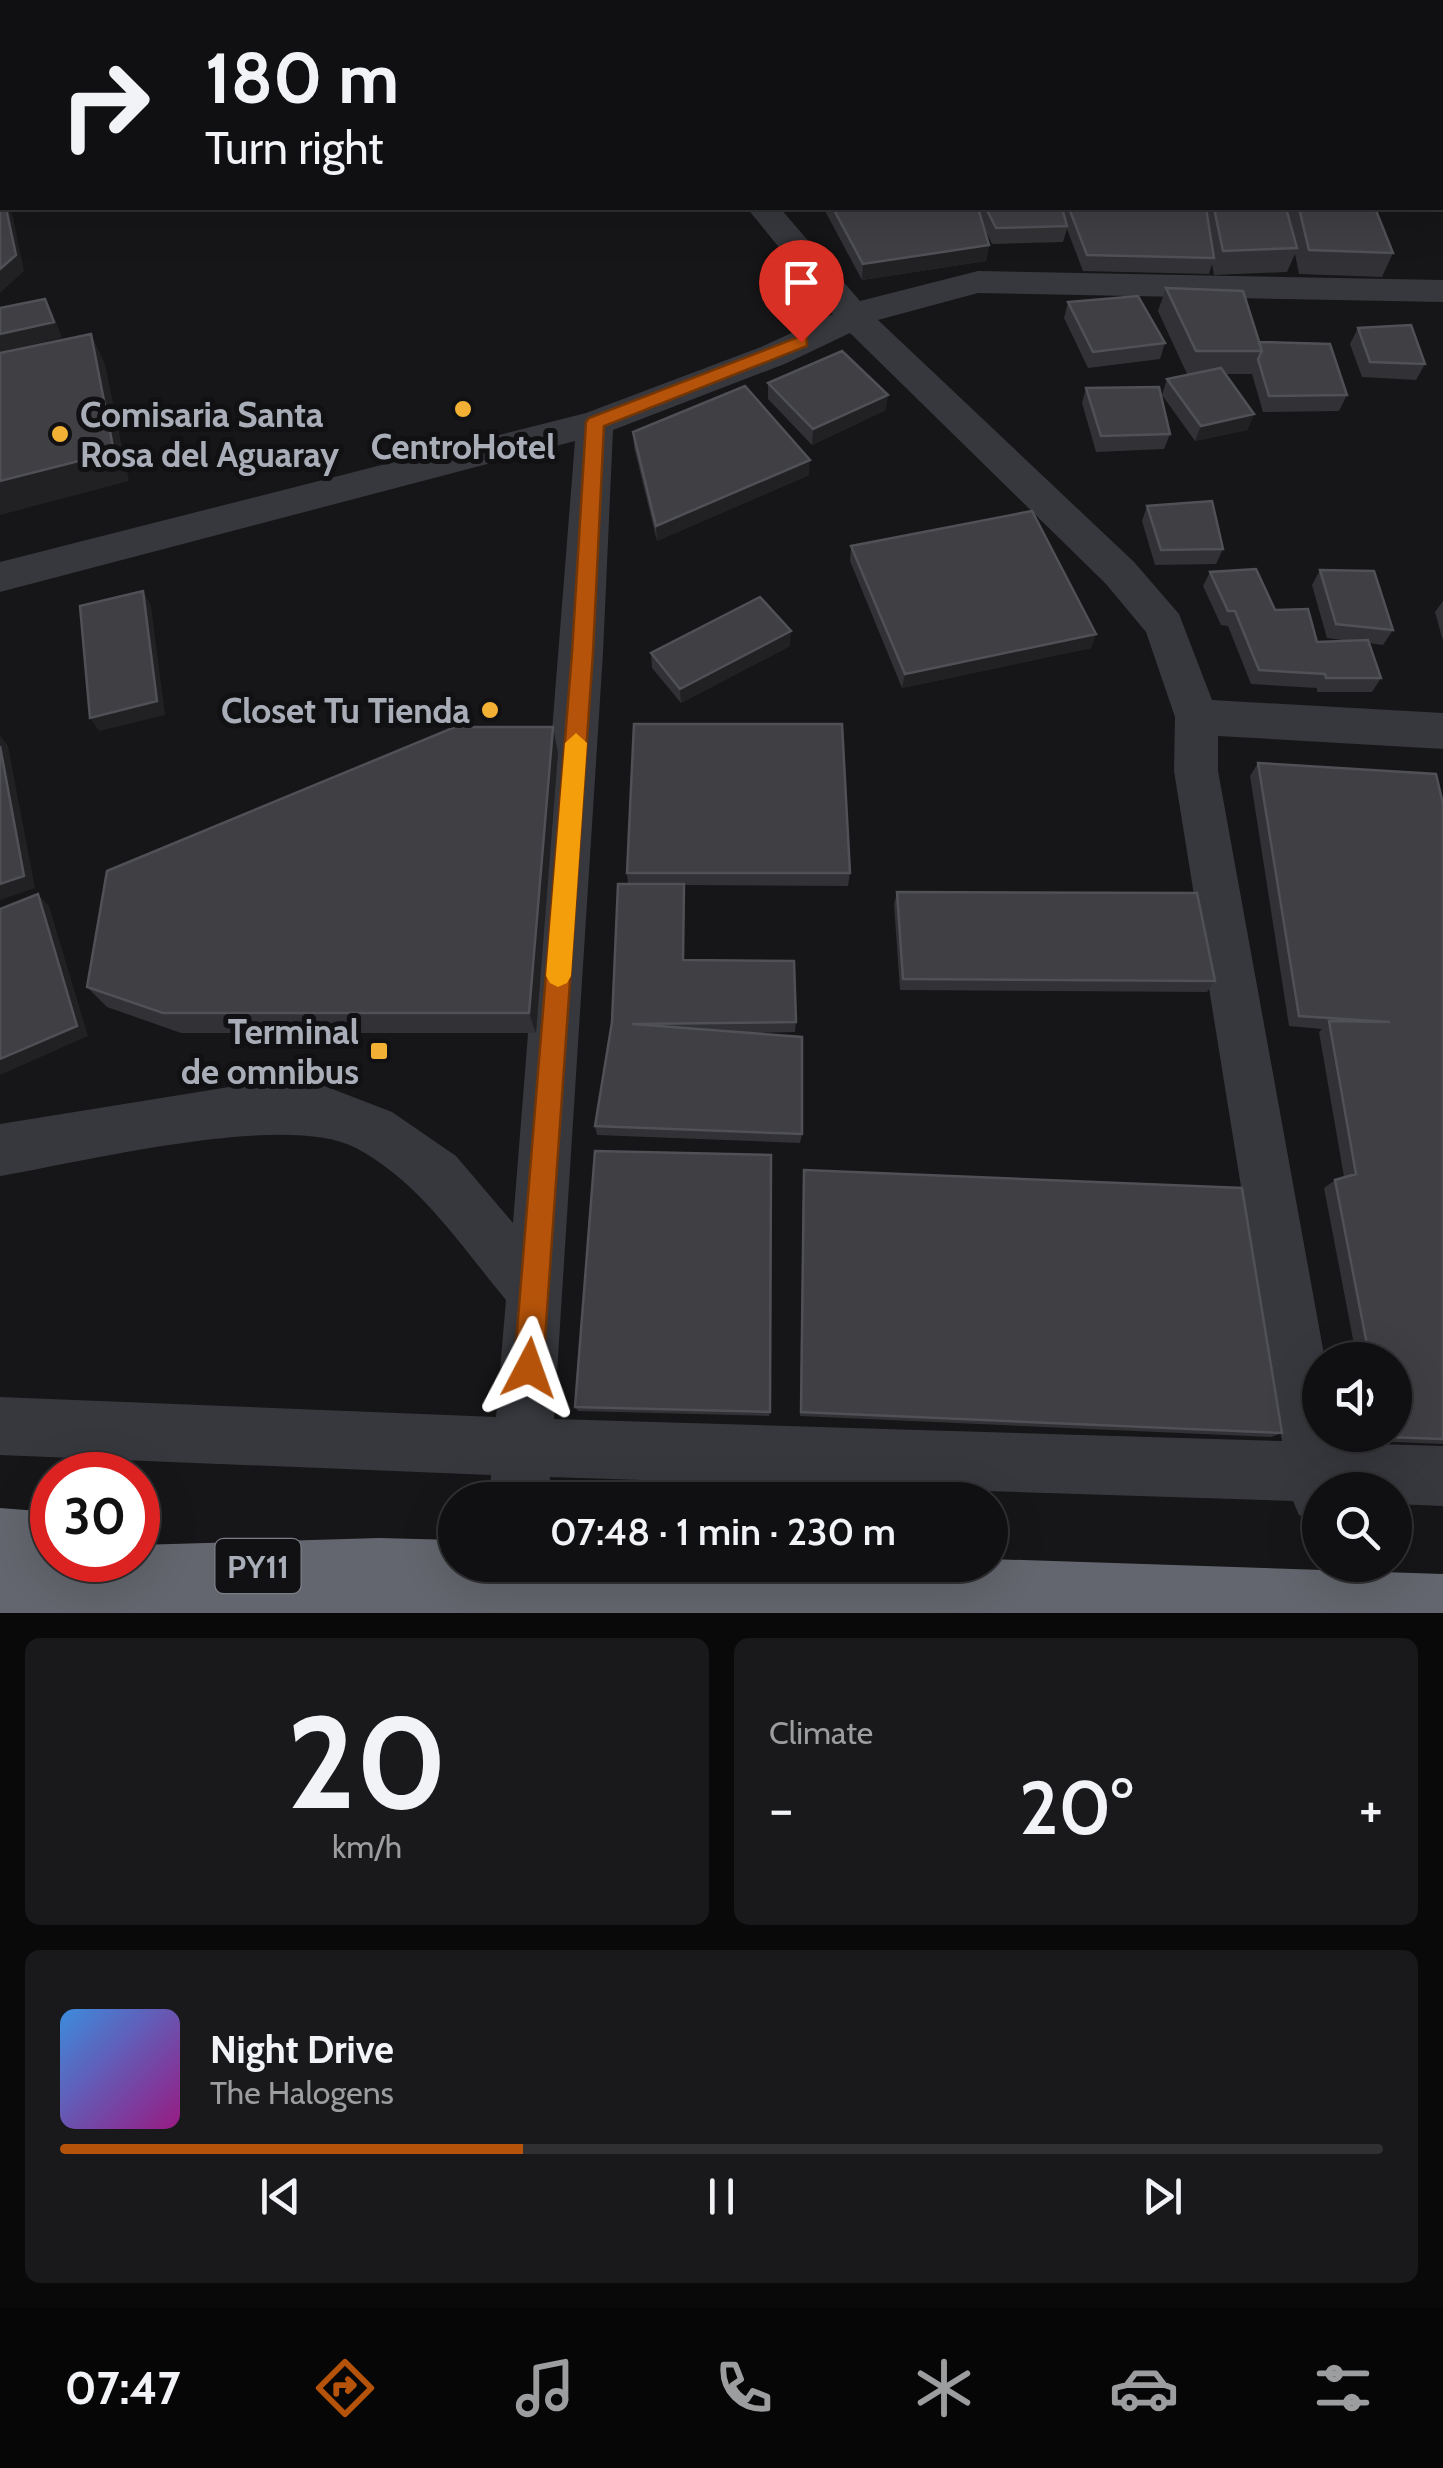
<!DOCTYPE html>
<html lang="en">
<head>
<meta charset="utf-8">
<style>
	body { margin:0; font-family:Cabin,sans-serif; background:#19191b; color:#f1f3f6; height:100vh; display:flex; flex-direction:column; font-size:38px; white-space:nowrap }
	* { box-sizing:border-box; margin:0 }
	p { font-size:32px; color:#9c9d9f }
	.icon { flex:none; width:55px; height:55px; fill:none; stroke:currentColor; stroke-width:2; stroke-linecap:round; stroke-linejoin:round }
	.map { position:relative; height:1613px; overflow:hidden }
	.drawer { display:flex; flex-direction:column; gap:25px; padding:25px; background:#09090a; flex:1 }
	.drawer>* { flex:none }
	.guide { position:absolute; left:0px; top:0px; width:1445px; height:210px; box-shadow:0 10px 40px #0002,0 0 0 2px #303032; background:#101012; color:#f1f3f6; overflow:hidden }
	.controls { position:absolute; left:1302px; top:1342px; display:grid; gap:20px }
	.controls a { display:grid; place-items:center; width:110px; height:110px; border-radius:50%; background:#101012; box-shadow:0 10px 40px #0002,0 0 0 2px #303032; font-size:50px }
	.speed { position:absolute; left:30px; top:1452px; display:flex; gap:20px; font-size:50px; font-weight:700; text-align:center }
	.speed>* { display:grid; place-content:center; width:130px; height:130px; border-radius:50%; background:#101012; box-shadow:0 10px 40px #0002,0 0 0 2px #303032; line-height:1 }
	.speed .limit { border:15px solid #d22; background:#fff; color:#111 }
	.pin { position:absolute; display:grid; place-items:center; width:85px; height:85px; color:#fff; margin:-102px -42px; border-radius:50% 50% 50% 0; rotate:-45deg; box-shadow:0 0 10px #0007 }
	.pin .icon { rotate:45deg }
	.me { position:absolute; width:110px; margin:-55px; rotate:4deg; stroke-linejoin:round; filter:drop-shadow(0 0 8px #0008) }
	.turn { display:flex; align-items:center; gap:35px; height:210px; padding:0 40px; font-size:45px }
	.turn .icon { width:130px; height:130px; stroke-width:2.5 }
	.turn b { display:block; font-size:70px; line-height:85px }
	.big { font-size:75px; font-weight:600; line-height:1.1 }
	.drawer .widget { flex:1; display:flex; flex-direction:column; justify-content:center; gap:15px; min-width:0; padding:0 35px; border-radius:15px; background:#19191b }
	.drawer .dial { align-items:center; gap:0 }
	.dial b { font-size:130px; line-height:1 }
	.song { display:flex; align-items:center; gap:30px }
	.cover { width:120px; height:120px; border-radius:15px; background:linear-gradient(135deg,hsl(210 70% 55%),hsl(310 70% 35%)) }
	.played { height:10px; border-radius:5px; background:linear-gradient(90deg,#b45309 35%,#303032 35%) }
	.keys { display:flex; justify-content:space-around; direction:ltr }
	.heat { display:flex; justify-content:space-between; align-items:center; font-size:55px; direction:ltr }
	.drawer .tiles { flex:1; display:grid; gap:25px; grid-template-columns:1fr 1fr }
	.widget:last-child { grid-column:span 2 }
	.trip { position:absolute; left:438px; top:1482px; width:570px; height:100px; border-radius:50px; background:#101012; box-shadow:0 10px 40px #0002,0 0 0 2px #303032; font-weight:600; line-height:100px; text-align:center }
	.menu { display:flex; height:160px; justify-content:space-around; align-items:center; background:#060607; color:#9c9d9f }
	.menu .icon { width:70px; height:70px }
	.menu .active { color:#b45309 }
	.menu b { font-size:45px; color:#f1f3f6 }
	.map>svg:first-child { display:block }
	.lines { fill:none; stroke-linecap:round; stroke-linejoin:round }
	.minor { fill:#37383d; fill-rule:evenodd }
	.highway { fill:#63666e; fill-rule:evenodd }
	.wall { fill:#323236 }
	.shaded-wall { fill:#212124 }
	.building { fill:#3f3f44; stroke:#4f5156; stroke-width:2.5 }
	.route { fill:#b45309; stroke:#753606; stroke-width:2.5 }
	.slow { fill:#f59e0b }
	.poi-dot { fill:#f2b134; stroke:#111113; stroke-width:4 }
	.labels { text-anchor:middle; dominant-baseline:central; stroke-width:10; stroke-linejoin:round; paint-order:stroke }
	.shield { fill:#111113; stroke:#7b7e86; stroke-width:2.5 }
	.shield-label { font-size:32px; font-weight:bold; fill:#a8adb8 }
	.poi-label { font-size:35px; font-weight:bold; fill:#a8adb8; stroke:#111113; text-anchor:end }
</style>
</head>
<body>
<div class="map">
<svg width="1443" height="1613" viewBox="0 0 1443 1613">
	<rect width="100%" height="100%" fill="#161618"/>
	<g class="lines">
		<path class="minor" d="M 529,0 L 559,0 L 560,2 L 531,2 Z
			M 1442,47 L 1443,47 L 1443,65 L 1442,65 Z
			M 0,69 L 2,69 L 2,87 L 0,87 Z
			M 747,208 L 780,208 L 860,301 L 978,271 L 1443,280 L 1443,302 L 978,293 L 878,320 L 1134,562 L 1179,614 L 1212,700 L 1443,713 L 1443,749 L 1218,736 L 1218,771 L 1325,1360 L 1320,1360 L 1320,1435 L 1339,1435 L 1341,1443 L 1443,1446 L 1443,1506 L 1395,1504 L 1395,1490 L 1320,1490 L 1320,1524 L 1299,1515 L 1293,1501 L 550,1477 L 549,1500 L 489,1500 L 491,1475 L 0,1455 L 0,1397 L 496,1417 L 506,1300 C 461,1246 420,1182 356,1148 C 286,1111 83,1162 0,1176 L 0,1124 L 248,1084 L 322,1085 L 392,1112 L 456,1156 L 513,1223 L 575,441 L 0,592 L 0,562 L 586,413 L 761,347 L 833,314 ZM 850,333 L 1106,584 L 1146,632 L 1175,717 L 1174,771 L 1282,1441 L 554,1419 L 603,653 L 613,430 L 787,363 Z"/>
		<path class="highway" d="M 0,1508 L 52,1512 L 52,1560 L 138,1560 L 138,1545 L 379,1538 L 455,1540 L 455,1565 L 990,1565 L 990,1559 L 1443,1574 L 1443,1613 L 0,1613 Z"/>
	</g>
	<path class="wall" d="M 825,208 L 1375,208 L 1393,253 L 1382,277 L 1299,274 L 1295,254 L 1287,272 L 1214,275 L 1212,264 L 1209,274 L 1083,271 L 1067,229 L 1063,242 L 992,244 L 983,225 L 989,245 L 986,261 L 862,280 L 825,211 Z
		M 1166,288 L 1347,395 L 1339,411 L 1263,412 L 1252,374 L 1225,374 L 1254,414 L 1247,430 L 1195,441 L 1162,395 L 1167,379 L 1191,374 L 1187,374 L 1158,311 Z
		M 1068,302 L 1165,343 L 1160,359 L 1088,368 L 1064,318 Z
		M 1358,328 L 1425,364 L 1416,380 L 1362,377 L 1350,344 Z
		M 768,383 L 886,410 L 812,445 L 768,399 Z
		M 1086,388 L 1170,434 L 1164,449 L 1096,452 L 1082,403 Z
		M 633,432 L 809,475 L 657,541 L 634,447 Z
		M 1147,506 L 1223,549 L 1216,564 L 1155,565 L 1142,521 Z
		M 851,546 L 1096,634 L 1091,648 L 902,688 L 850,561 Z
		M 1320,570 L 1393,630 L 1383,645 L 1369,643 L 1381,678 L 1372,692 L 1317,692 L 1317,688 L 1251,684 L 1228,626 L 1221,625 L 1203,586 L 1210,572 L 1275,610 L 1317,642 L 1349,641 L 1327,638 L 1312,585 Z
		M 1443,601 L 1443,641 L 1435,612 Z
		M 790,646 L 681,703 L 652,668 L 651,653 Z
		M 553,727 L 558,753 L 536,1033 L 181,1033 L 107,1007 L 87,987 Z
		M 1258,763 L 1443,804 L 1443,1444 L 1372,1441 L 1371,1435 L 1395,1435 L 1395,1360 L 1357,1360 L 1324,1188 L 1335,1180 L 1344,1177 L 1319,1032 L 1322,1029 L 1289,1026 L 1250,776 Z
		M 627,873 L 850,873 L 848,886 L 684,885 L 684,960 L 796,1022 L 795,1032 L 748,1033 L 802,1134 L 800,1143 L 597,1135 L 595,1126 L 612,1022 L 628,884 Z
		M 897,892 L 1215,981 L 1207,992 L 900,990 L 894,904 Z
		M 804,1170 L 1282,1433 L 1271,1437 L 800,1416 L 803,1179 Z
		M 575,1407 L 770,1412 L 769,1416 L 578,1411 Z"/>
	<path class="shaded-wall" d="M 2,43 L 2,61 L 0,61 L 0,44 Z
		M 6,208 L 8,208 L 13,217 L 24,271 L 0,293 L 0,269 Z
		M 989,245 L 986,261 L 862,280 L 863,264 Z
		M 45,299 L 53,314 L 62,338 L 0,352 L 0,334 Z
		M 91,334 L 105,364 L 129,481 L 0,515 L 0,481 Z
		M 888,395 L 886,410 L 812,445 L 813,429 Z
		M 1254,414 L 1247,430 L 1195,441 L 1201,426 Z
		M 810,460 L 809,475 L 657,541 L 656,526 Z
		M 143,591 L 151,606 L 165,715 L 99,731 L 90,718 Z
		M 791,631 L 790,646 L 681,703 L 680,689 Z
		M 1096,634 L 1091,648 L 902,688 L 905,674 Z
		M 553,727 L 558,753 L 536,1033 L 529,1013 Z
		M 0,735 L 8,746 L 35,888 L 0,900 Z
		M 38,894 L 49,906 L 88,1036 L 0,1075 L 0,1059 Z"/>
	<path class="building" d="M 25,0 L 54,0 L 54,2 L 25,2 Z
		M 93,0 L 120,0 L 122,2 L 83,2 Z
		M 1326,0 L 1420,0 L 1422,2 L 1329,2 Z
		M 2,25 L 2,43 L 0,44 L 0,26 Z
		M 1442,65 L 1443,65 L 1443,179 L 1442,179 Z
		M 0,202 L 2,202 L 2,208 L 6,208 L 16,255 L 0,269 Z
		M 833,208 L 978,208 L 989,245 L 863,264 Z
		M 986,208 L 1062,208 L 1067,226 L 996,228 Z
		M 1069,208 L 1206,208 L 1214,258 L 1087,255 Z
		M 1214,208 L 1286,208 L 1297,248 L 1223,251 Z
		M 1299,208 L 1375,208 L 1393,253 L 1309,250 Z
		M 1166,288 L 1243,291 L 1262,351 L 1196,351 Z
		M 1138,296 L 1165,343 L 1093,352 L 1068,302 Z
		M 45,299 L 54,322 L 0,334 L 0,308 Z
		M 1411,325 L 1425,364 L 1370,362 L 1358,328 Z
		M 91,334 L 114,452 L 0,481 L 0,353 Z
		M 1259,342 L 1330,344 L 1347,395 L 1269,396 L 1258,359 L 1262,351 Z
		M 842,351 L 888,395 L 813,429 L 768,383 Z
		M 1221,368 L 1254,414 L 1201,426 L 1167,379 Z
		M 745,386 L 810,460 L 656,526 L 633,432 Z
		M 1159,387 L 1170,434 L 1101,436 L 1086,388 Z
		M 1212,501 L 1223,549 L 1161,550 L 1147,506 Z
		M 1032,511 L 1096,634 L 905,674 L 851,546 Z
		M 1256,569 L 1275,610 L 1308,609 L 1317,642 L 1368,640 L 1381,678 L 1326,678 L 1325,674 L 1259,670 L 1235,611 L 1228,611 L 1210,572 Z
		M 1320,570 L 1374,571 L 1393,630 L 1336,624 Z
		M 143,591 L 157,701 L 90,718 L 80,606 Z
		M 760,597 L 791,631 L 680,689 L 651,653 Z
		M 634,724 L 842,724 L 850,873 L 627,873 Z
		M 455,727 L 553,727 L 529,1013 L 163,1013 L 87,987 L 107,871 Z
		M 0,746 L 24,876 L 0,884 Z
		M 1258,763 L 1436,774 L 1443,804 L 1443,1439 L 1385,1437 L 1385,1435 L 1395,1435 L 1395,1360 L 1370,1360 L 1335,1180 L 1356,1174 L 1329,1021 L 1390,1022 L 1299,1016 Z
		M 618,884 L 684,884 L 683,960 L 794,961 L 796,1022 L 632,1024 L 802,1037 L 802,1134 L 595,1126 L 612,1022 Z
		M 897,892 L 1197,893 L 1215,981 L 903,979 Z
		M 38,894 L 77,1026 L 0,1059 L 0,909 Z
		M 595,1151 L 771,1155 L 770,1412 L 575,1407 Z
		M 804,1170 L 1242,1188 L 1282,1433 L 801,1412 Z"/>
	<path class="route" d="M 801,336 L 807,338 L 807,346 L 604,426 L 593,653 L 543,1368 L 539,1378 L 529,1382 L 519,1378 L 514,1368 L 572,653 L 586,422 L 589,418 Z"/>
	<path class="slow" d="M 576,733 L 587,743 L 571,976 L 567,983 L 558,987 L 550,983 L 546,976 L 565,743 Z"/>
	<g class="poi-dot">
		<circle cx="463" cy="409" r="10"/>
		<circle cx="60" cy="434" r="10"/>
		<circle cx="490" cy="710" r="10"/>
		<rect x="369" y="1041" width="20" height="20" rx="5"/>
	</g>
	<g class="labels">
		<rect class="shield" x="215.5" y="1539" width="85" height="54" rx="8"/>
		<g class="shield-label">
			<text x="258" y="1566">PY11</text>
		</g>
		<g class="poi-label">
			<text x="80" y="414" text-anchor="start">Comisaria Santa<tspan x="80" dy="40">Rosa del Aguaray</tspan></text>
			<text x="463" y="446" text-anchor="middle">CentroHotel</text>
			<text x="470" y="710">Closet Tu Tienda</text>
			<text x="359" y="1031">Terminal<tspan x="359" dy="40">de omnibus</tspan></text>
		</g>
	</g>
</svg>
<div class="controls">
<a><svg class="icon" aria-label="sound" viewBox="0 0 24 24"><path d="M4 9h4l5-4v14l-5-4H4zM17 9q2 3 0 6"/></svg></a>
<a><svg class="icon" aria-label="search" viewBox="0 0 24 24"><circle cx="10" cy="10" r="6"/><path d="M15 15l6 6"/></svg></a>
</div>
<div class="speed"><div class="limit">30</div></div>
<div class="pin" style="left:801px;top:342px;background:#d93025"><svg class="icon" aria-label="arrive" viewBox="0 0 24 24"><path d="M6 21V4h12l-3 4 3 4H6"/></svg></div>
<svg class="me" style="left:529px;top:1368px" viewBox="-20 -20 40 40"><path d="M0-17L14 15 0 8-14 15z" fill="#b45309" stroke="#fff" stroke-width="4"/></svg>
<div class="trip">07:48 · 1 min · 230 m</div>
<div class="guide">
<div class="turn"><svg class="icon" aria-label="right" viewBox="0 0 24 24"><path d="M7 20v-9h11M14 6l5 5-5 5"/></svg><div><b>180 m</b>Turn right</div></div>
</div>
</div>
<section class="drawer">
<div class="tiles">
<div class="widget dial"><b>20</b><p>km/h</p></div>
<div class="widget"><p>Climate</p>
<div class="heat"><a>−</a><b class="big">20°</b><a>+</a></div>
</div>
<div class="widget">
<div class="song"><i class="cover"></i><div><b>Night Drive</b><p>The Halogens</p></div></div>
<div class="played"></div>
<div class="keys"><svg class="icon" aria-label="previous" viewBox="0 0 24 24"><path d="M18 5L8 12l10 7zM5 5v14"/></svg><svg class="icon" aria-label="pause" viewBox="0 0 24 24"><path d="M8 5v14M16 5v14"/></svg><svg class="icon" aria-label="next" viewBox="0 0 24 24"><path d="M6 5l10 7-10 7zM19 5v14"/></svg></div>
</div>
</div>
</section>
<nav class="menu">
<b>07:47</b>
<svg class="icon active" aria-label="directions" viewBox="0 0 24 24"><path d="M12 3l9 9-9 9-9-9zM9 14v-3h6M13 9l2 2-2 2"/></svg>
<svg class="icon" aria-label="music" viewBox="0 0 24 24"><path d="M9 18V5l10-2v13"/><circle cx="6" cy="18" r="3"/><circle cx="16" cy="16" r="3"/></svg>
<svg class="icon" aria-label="phone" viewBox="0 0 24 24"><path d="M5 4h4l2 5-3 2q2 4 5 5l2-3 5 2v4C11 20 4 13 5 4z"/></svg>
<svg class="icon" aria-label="climate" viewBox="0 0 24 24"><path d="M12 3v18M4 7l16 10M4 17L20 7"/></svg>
<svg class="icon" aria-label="car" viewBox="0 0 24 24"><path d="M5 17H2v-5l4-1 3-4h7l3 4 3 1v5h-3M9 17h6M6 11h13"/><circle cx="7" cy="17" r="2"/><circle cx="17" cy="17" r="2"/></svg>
<svg class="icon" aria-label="filters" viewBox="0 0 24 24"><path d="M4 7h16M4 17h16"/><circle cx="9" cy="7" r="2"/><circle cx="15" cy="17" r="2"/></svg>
</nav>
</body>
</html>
